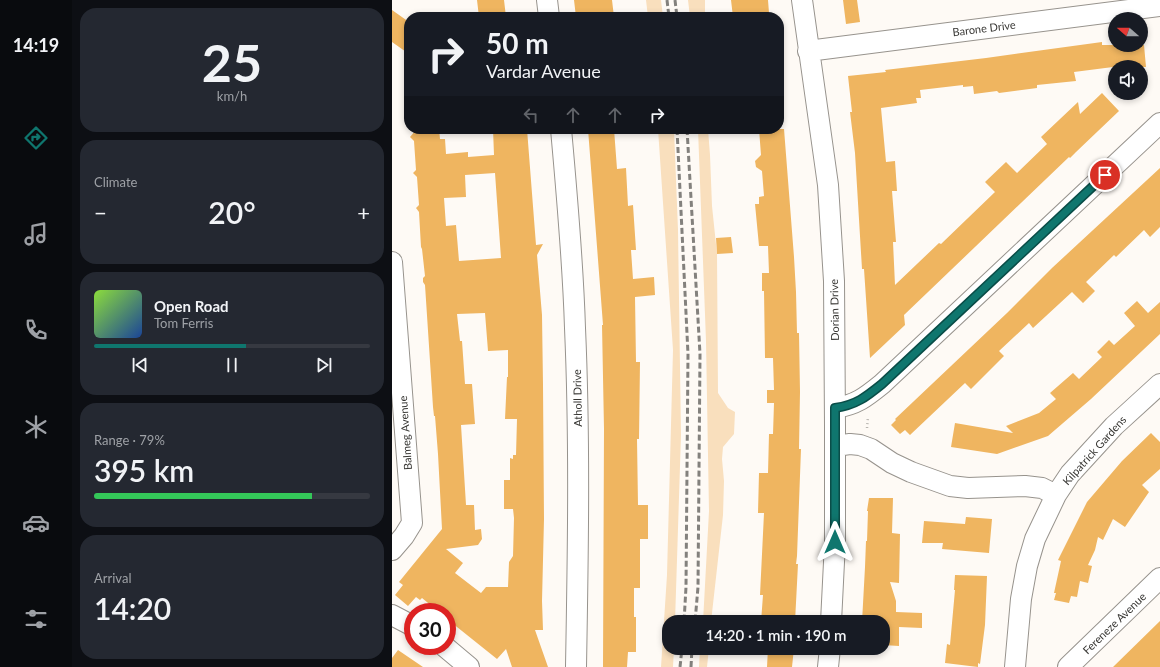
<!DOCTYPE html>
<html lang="en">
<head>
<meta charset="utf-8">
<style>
	body { margin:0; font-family:Lato,sans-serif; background:#242831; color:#f1f3f6; height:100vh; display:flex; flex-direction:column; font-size:15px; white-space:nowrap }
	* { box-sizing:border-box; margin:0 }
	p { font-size:13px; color:#9ea1a6 }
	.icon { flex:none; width:22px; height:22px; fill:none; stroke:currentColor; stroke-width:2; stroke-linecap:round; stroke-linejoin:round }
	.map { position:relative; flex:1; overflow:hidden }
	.side { display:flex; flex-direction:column; gap:8px; padding:8px; background:#0d0f14; width:320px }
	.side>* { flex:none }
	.top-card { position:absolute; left:12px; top:12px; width:380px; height:122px; border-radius:16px; box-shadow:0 2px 6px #0003; background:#171b24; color:#f1f3f6; overflow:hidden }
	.needle { width:26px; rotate:290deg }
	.buttons { position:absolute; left:716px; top:12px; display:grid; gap:8px }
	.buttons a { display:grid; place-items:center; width:40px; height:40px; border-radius:50%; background:#171b24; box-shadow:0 2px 6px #0003; font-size:20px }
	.speed { position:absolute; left:12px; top:603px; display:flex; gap:8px; font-size:20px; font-weight:700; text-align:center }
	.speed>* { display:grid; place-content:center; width:52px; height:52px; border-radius:50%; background:#171b24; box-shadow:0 2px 6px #0003; line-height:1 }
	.speed .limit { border:6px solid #d22; background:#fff; color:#111 }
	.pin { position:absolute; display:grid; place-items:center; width:34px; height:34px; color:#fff; margin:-17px; border:2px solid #fff; border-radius:50%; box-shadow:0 1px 4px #0007 }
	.me { position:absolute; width:44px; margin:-22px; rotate:0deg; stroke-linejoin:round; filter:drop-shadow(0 0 3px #0008) }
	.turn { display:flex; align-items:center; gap:14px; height:84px; padding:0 16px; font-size:18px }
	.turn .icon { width:52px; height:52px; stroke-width:2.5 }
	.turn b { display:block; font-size:28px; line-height:34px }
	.lanes { display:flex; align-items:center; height:38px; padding:0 16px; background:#0003; justify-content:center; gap:20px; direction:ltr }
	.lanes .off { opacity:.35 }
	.big { font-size:30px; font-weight:600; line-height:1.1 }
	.side .tile { flex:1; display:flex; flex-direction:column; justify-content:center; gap:6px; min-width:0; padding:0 14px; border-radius:16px; background:#242831 }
	.side .dial { align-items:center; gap:0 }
	.dial b { font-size:52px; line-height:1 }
	.song { display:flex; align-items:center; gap:12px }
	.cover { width:48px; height:48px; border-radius:6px; background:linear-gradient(135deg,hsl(90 70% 55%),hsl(220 70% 35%)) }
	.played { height:4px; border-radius:2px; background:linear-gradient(90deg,#0f766e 55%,#363941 55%) }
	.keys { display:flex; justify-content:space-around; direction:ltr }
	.heat { display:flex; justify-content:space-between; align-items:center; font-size:22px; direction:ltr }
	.charge { height:6px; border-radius:3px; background:linear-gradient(90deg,#34c759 79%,#363941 0) }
	.trip { position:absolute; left:270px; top:615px; width:228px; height:40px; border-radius:16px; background:#171b24; box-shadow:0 2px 6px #0003; font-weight:600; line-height:40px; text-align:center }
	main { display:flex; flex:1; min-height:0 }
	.menu { display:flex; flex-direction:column; width:72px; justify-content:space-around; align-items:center; background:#090b0e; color:#9ea1a6 }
	.menu .icon { width:28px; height:28px }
	.menu .selected { color:#0f766e }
	.menu b { font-size:18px; color:#f1f3f6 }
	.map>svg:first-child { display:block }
	.green { fill:#f9dfbd }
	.building { fill:#efb560; fill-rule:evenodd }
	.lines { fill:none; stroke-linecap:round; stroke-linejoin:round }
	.minor-casing { stroke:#97938d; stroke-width:22 }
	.path { stroke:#b8b5b0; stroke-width:2.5; stroke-dasharray:1 3; stroke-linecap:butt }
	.minor { stroke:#fff; stroke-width:20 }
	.rail { stroke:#83817d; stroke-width:3; stroke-dasharray:6 3; stroke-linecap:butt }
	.route-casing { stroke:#0a4d48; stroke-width:10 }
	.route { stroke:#0f766e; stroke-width:7 }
	.labels { text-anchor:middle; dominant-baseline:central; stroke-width:3.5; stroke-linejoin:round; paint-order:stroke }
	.street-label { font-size:11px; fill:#383734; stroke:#fff }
</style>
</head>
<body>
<main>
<nav class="menu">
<b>14:19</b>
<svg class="icon selected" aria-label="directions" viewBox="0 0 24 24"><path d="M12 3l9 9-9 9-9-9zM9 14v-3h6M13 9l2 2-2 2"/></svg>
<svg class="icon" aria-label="music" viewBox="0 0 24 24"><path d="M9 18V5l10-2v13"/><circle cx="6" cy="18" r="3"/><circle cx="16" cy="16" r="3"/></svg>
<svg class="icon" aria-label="phone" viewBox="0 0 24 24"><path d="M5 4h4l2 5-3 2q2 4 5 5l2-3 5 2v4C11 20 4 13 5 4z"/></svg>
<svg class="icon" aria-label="climate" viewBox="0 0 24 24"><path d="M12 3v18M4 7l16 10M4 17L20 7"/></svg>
<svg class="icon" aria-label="car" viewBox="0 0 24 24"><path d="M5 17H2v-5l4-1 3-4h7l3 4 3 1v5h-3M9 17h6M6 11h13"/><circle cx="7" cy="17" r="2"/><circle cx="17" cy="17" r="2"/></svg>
<svg class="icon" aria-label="filters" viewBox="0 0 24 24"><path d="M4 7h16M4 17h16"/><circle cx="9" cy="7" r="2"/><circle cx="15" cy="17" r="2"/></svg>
</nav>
<section class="side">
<div class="tile dial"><b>25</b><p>km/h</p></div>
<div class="tile"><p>Climate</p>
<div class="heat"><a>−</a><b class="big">20°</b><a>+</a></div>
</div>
<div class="tile">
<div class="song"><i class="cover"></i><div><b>Open Road</b><p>Tom Ferris</p></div></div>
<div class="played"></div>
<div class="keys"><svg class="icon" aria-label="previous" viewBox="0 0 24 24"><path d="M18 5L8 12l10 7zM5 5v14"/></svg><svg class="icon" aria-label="pause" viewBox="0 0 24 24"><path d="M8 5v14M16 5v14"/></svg><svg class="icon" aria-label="next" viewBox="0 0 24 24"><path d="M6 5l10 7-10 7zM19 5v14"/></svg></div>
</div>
<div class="tile"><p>Range · 79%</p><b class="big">395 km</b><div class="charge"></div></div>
<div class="tile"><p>Arrival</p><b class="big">14:20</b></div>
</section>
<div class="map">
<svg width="768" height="667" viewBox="0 0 768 667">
	<rect width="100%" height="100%" fill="#fefaf5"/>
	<path class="green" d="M 254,0 L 269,0 L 271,17 L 256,17 Z
		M 296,0 L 313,0 L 313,17 L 298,17 Z
		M 266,129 L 282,129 L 286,230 L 289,435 L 283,622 L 277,622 L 277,648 L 282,648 L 281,667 L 269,667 L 275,575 L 281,350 Z
		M 306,129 L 316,129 L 318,155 L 320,206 L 325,254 L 326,393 L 336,408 L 343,412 L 342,434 L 331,447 L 330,459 L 332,481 L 331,515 L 319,622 L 311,622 L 317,511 L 314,341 Z
		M 308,648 L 317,648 L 315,667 L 307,667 Z"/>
	<path class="building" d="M 85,0 L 112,0 L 114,17 L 87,17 Z
		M 182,0 L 220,0 L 222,17 L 184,17 Z
		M 339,0 L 376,0 L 377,13 L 354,16 L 354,17 L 341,17 Z
		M 451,0 L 465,0 L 468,22 L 454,24 Z
		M 0,10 L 17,22 L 17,54 L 0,42 Z
		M 710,42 L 710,45 L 752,45 L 754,67 L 721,67 L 682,72 L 684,81 L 645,85 L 645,88 L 607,93 L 605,91 L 582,94 L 581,86 L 571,87 L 571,85 L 528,90 L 529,98 L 524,98 L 525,103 L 489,108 L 494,162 L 503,161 L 505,191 L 500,191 L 504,242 L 501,242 L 503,285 L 547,243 L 549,244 L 603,192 L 593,182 L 614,162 L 625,173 L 655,144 L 649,137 L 686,102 L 688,114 L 710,93 L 727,111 L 684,152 L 678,158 L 677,157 L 512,315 L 513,325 L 478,358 L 472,269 L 470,269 L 463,153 L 458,112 L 460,112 L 456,76 L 494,72 L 493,70 L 594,58 Z
		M 34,129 L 47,129 L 48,139 L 53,139 L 54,154 L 76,152 L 76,157 L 102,155 L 101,129 L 135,129 L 144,245 L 151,244 L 145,255 L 150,315 L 151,385 L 152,519 L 150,601 L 151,630 L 143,630 L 156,667 L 120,667 L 114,649 L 105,659 L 55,619 L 55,612 L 47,612 L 30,598 L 28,600 L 24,597 L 16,606 L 3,595 L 11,585 L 7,582 L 50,529 L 46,454 L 43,416 L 42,416 L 41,407 L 33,285 L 31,282 L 31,278 L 33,276 L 30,249 L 29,247 L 27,212 L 24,208 L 27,205 L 25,177 L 21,173 L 24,170 L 22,141 L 18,137 L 24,130 ZM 103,173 L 109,258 L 67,261 L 64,225 L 54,226 L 52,198 L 74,197 L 73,175 ZM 93,313 L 96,351 L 116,350 L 116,377 L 115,377 L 113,419 L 125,419 L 124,455 L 121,455 L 121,459 L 118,458 L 118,480 L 112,480 L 112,509 L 121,509 L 122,518 L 121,556 L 117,562 L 116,587 L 94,587 L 89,593 L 63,573 L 71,563 L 54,549 L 86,545 L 90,539 L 89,529 L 83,530 L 82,505 L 74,505 L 69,425 L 83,424 L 80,384 L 73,384 L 70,341 L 68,341 L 65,314 Z
		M 196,129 L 222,129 L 225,169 L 234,168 L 236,206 L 241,205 L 244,250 L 239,250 L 241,279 L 262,277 L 263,295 L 243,297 L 244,362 L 248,362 L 247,439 L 245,439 L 246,505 L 256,505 L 256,539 L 248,539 L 248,588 L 242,588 L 242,617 L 244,617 L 244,652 L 236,652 L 235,667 L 211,667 L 212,429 L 210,325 L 211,325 Z
		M 367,129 L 392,129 L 402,257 L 404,292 L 405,333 L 407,333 L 408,392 L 407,449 L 409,449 L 405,556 L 404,564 L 406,564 L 403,622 L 369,622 L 371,595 L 368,595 L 372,513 L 366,513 L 367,473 L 376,473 L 377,434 L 381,434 L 382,403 L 375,403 L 375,390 L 382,390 L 381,358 L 373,358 L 372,291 L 370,291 L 370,273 L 377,273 L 376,246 L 367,246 L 363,204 L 367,204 L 367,197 L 372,196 L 370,171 L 364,167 L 363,161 L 369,155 Z
		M 768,168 L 768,227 L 758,237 L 752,230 L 724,257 L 722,255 L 694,282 L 703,291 L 691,303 L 680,292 L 641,328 L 637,323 L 607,351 L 612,356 L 579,389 L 573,383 L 518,435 L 513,430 L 508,434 L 499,425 L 504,420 L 503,419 L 615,313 L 660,268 Z
		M 339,237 L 341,253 L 325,254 L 324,238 Z
		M 745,301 L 756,313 L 768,302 L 768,334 L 699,399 L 656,436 L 605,454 L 559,447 L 563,423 L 621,433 L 614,426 L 647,413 L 664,399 L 658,393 L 681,373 L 687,379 L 710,357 L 705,352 L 717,340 L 722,345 L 743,326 L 732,313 Z
		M 759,433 L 768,442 L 768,469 L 750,485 L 757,492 L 733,527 L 721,519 L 711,540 L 706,537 L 703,550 L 696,565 L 700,566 L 696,583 L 688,581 L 685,597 L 679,596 L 677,603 L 662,600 L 664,593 L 662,593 L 669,561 L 666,560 L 695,502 L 730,461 Z
		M 477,498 L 501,498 L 500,533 L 508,534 L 507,583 L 498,582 L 504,601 L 504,612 L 530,613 L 530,628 L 507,627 L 507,646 L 491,645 L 491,622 L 470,622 L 473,567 L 474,541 L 475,541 L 476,511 L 475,511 Z
		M 574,517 L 600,519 L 597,553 L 550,549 L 551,543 L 530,543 L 532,521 L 573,524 Z
		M 563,575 L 595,576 L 593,625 L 588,664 L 586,663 L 586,667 L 553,663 L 555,644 L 558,645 L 563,590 L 562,590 Z
		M 768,621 L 768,667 L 721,667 Z
		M 376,648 L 402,648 L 400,667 L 375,667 Z
		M 6,650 L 31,667 L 0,667 L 0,658 Z"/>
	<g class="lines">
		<defs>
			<path id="minor" d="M 155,0 L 157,17
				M 410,0 L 436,185 L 442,281 L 443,426 L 443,542 L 439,622
				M 416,51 L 768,6
				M 169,129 C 175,195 181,262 183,328 C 188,441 186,554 184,667
				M 0,262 L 20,523 L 12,536 L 0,550
				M 443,408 C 464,405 474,397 490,384 L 768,123
				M 443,446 L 458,444 L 468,445 L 479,449 L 500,463 L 519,472 L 558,486 L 576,488 L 633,486 L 650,488 L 664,495
				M 0,615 L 21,626
				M 52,646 L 77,667
				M 436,667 L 438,648
				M 623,667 L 629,599 L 635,566 L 643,539 L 664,495 L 678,474 L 722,426 L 768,384
				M 676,667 L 768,578"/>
		</defs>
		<use href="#minor" class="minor-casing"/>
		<path class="path" d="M 475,428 L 476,417"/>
		<use href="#minor" class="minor"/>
		<path class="rail" d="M 275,0 L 277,17
			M 283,0 L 285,17
			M 285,129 L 296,354 L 294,587 L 292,622
			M 295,129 L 308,354 L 306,587 L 303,622
			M 288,667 L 290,648
			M 299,667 L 300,648"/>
	</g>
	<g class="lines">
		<defs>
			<path id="route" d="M 443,542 L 443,408 C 464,405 474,397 490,384 L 713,175"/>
		</defs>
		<use href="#route" class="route-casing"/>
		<use href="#route" class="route"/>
	</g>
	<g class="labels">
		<g class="street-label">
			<text transform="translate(592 28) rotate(-7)">Barone Drive</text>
			<text transform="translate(442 310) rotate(-91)">Dorian Drive</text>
			<text transform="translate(185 398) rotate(-91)">Atholl Drive</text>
			<text transform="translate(13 433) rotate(-94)">Balmeg Avenue</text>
			<text transform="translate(702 450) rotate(-48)">Kilpatrick Gardens</text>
			<text transform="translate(722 623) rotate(-44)">Fereneze Avenue</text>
		</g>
	</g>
</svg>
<div class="buttons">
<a><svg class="needle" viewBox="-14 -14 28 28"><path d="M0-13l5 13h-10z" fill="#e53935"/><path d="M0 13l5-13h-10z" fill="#9ea1a6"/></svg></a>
<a><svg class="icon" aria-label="sound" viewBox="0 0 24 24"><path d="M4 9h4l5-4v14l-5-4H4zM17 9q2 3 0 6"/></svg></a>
</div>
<div class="speed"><div class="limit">30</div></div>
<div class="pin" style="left:713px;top:175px;background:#d93025"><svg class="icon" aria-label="arrive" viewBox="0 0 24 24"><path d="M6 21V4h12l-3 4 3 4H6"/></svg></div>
<svg class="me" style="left:443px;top:542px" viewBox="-20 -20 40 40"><path d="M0-17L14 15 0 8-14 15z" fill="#0f766e" stroke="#fff" stroke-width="4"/></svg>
<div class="trip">14:20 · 1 min · 190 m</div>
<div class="top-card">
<div class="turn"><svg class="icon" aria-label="right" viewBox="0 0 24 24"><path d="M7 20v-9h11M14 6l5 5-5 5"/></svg><div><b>50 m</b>Vardar Avenue</div></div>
<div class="lanes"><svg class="icon off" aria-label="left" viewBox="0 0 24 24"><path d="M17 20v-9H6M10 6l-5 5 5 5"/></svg><svg class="icon off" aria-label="ahead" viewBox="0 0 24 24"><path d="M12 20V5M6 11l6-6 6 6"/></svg><svg class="icon off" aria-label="ahead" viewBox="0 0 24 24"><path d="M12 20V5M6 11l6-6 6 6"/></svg><svg class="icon" aria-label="right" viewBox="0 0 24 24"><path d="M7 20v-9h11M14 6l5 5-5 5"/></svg></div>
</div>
</div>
</main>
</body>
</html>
